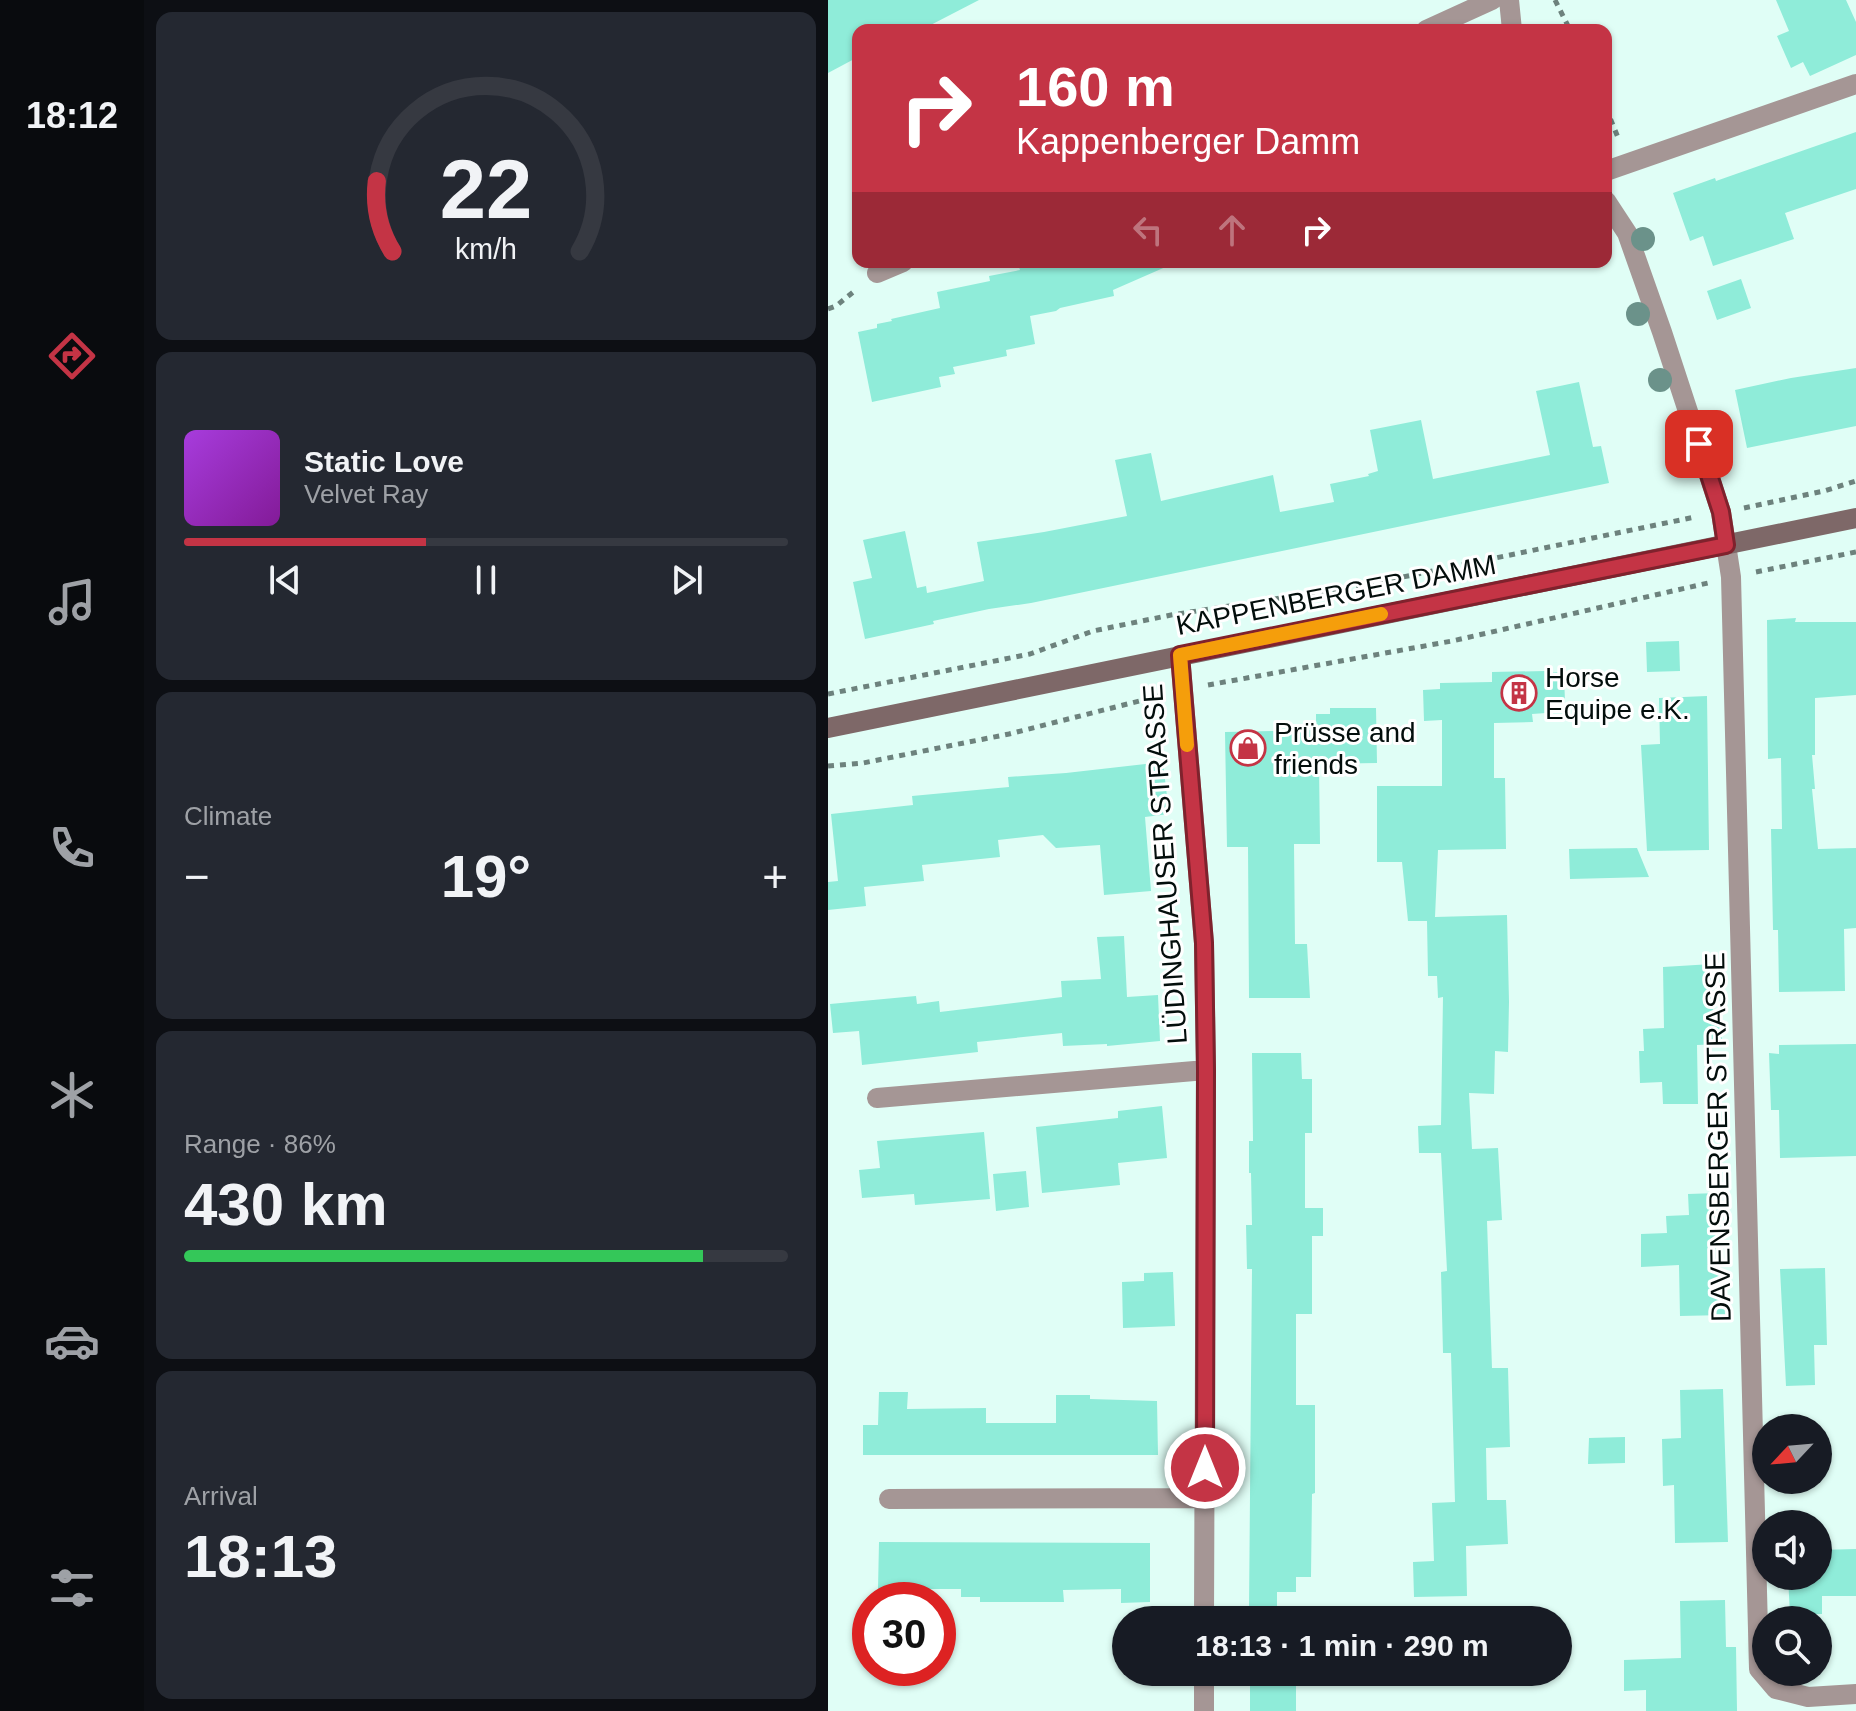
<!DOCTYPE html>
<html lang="en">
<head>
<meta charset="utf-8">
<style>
	body { margin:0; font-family:Arial,sans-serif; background:#242831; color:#f1f3f6; height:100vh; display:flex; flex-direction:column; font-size:30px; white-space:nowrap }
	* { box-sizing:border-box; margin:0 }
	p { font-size:26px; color:#9ea1a6 }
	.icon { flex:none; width:44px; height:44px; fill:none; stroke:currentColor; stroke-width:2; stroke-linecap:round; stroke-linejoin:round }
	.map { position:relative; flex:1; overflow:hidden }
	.drawer { display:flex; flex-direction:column; gap:12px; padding:12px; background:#0d0f14; width:684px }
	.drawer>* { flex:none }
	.top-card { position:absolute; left:24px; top:24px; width:760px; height:244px; border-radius:16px; box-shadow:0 2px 6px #0004; background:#c43445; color:#fff; overflow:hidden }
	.needle { width:52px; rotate:244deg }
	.fabs { position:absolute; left:924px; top:1414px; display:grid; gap:16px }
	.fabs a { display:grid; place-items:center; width:80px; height:80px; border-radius:50%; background:#171b24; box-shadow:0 2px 6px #0004; font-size:40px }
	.speed { position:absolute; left:24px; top:1582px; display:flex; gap:16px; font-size:40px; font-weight:700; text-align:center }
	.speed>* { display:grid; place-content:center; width:104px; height:104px; border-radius:50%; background:#171b24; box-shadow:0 2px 6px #0004; line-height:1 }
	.speed .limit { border:12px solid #d22; background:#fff; color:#111 }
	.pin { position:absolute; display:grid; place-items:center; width:68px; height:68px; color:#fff; margin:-34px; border-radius:16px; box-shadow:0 4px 12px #0006 }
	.me { position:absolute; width:88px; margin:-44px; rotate:0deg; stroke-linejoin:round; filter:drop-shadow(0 0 6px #0008) }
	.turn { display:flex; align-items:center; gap:28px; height:168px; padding:0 32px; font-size:36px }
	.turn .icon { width:104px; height:104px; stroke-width:2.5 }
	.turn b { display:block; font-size:56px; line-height:68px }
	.lanes { display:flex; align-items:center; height:76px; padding:0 32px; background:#0003; justify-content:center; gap:40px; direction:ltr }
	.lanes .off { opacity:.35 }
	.big { font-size:60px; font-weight:700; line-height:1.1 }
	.drawer .card { flex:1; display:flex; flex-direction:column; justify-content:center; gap:12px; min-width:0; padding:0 28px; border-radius:16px; background:#242831 }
	.drawer .dial { align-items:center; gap:0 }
	.dial svg { height:208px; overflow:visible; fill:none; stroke:#363941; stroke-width:7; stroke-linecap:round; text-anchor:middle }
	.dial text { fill:#f1f3f6; stroke:none }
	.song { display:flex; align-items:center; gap:24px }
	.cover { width:96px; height:96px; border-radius:12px; background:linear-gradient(135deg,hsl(280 70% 55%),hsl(290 70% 35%)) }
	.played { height:8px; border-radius:4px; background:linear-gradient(90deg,#c43445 40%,#363941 40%) }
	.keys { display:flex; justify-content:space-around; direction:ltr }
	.heat { display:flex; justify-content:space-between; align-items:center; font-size:44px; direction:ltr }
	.charge { height:12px; border-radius:6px; background:linear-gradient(90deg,#34c759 86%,#363941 0) }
	.trip { position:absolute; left:284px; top:1606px; width:460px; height:80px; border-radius:40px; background:#171b24; box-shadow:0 2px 6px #0004; font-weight:700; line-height:80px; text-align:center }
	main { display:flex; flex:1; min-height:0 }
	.dock { display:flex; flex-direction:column; width:144px; justify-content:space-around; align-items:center; background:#090b0e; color:#9ea1a6 }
	.dock .icon { width:56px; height:56px }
	.dock .active { color:#c43445 }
	.dock b { font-size:36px; color:#f1f3f6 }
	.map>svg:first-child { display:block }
	.building { fill:#8fecd9 }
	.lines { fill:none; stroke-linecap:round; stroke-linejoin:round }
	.path { stroke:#6d827d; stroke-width:5; stroke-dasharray:6 6; stroke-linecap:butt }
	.street { stroke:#a59695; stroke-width:20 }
	.secondary { stroke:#7e6868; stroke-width:20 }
	.tree { fill:#6b928a }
	.route-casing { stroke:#7f222d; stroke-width:20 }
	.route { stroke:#c43445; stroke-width:14 }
	.slow { stroke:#f59e0b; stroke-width:14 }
	.labels { text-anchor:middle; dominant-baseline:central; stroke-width:6; stroke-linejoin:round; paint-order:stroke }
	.street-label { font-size:28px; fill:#030e0c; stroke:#fff }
	.poi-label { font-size:28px; fill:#030e0c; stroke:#fff; text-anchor:start }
</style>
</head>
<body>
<main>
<nav class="dock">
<b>18:12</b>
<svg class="icon active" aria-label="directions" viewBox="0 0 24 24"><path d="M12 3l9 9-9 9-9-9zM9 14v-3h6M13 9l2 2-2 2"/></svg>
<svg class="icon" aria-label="music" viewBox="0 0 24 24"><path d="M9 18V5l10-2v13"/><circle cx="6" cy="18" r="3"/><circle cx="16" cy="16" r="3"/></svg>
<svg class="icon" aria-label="phone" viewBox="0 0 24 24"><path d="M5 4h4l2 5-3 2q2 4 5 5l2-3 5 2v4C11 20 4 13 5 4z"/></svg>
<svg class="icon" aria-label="climate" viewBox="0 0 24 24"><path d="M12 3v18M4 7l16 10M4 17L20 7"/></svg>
<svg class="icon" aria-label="car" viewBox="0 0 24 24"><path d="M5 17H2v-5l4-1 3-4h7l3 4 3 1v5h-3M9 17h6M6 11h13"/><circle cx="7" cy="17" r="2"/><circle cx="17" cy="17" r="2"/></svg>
<svg class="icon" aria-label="filters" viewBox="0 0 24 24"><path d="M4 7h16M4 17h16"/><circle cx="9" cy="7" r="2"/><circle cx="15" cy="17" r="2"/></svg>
</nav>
<section class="drawer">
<div class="card dial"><svg viewBox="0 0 100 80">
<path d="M14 69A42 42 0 1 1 86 69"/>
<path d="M14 69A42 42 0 0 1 8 42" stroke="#c43445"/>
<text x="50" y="56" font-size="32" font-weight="700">22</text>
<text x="50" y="72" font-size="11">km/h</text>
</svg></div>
<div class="card">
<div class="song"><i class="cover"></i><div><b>Static Love</b><p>Velvet Ray</p></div></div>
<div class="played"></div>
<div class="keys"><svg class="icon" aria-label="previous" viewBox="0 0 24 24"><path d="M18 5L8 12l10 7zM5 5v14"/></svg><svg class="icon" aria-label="pause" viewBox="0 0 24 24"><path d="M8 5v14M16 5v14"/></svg><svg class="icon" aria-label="next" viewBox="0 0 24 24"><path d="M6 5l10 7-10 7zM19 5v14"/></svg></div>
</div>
<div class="card"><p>Climate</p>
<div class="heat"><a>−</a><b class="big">19°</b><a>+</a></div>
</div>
<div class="card"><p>Range · 86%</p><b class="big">430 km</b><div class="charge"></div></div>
<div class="card"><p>Arrival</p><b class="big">18:13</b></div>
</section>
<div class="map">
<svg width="1028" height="1711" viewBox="0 0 1028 1711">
	<rect width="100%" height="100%" fill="#e0fef6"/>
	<path class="building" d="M 0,0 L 151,0 L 93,30 L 30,30 L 30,57 L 0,73 Z
		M 948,0 L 1018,0 L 1028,22 L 1028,55 L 982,76 L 975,62 L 963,68 L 949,36 L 961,31 Z
		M 1028,132 L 1028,189 L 957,213 L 966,239 L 885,266 L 875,236 L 862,241 L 845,193 L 887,178 L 888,181 Z
		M 216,262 L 349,262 L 285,290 L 286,296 L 232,308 L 228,311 L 202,316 L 207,344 L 178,350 L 179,356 L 125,367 L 127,374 L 111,377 L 113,387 L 44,402 L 30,332 L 49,328 L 49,324 L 64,321 L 63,319 L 112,308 L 109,292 L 162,281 L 161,276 L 192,270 L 191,267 Z
		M 913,279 L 923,308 L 889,320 L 879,291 Z
		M 1028,368 L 1028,426 L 919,448 L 907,390 L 963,378 Z
		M 751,382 L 765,447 L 773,446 L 781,483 L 203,603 L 161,609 L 105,621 L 106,624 L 37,639 L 25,582 L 44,578 L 35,540 L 77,531 L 89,588 L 98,586 L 99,593 L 156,581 L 149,542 L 216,532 L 299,516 L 287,460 L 323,453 L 333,501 L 445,475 L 452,512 L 506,502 L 502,484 L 541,476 L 540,474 L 550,471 L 542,430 L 593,420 L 605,479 L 722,455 L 708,391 Z
		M 968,618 L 967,622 L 1028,622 L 1028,695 L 987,698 L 987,755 L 984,755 L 987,789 L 984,789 L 990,849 L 1028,848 L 1028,928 L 1016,929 L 1017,991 L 951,992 L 950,930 L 945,930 L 943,829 L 954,829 L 953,758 L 940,759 L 939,620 Z
		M 851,641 L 852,671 L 819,672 L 818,642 Z
		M 717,671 L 717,673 L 736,672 L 737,703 L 718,703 L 718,713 L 704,714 L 705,722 L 666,723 L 666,778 L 677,778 L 678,849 L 610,850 L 607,917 L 679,915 L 681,1002 L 680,1052 L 667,1051 L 666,1094 L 641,1093 L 644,1149 L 670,1148 L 674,1220 L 659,1221 L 664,1368 L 680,1368 L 682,1447 L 658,1448 L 659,1500 L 678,1500 L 680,1544 L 638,1546 L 639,1596 L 586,1597 L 585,1562 L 606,1561 L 604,1503 L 627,1502 L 623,1353 L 615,1353 L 613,1272 L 619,1271 L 613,1153 L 591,1153 L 590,1126 L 613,1125 L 615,997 L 610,998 L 609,976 L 600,976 L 599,921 L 580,921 L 574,862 L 549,862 L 549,786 L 614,786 L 614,720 L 596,721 L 595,690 L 612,689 L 612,683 L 664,682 L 664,672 Z
		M 879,696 L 881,850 L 819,851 L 813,745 L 832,744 L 831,698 Z
		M 502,708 L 548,708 L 549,763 L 491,764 L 492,844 L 466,844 L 467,944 L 479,944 L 482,998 L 421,998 L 420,847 L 399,847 L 397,732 L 488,730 L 488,714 L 502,714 Z
		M 335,762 L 341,814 L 317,817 L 323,891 L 276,895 L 272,845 L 228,848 L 215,835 L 170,840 L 172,857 L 94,865 L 96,881 L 36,887 L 38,906 L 0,910 L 0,882 L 10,881 L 3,814 L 85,805 L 84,796 L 181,787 L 180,777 L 238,773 Z
		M 809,848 L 821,877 L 742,879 L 741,849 Z
		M 296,936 L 299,997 L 330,995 L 332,1041 L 279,1046 L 279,1044 L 235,1046 L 234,1033 L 149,1042 L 150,1052 L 34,1065 L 31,1031 L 5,1033 L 2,1004 L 88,996 L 89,1004 L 111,1001 L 112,1012 L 234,997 L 233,981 L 273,979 L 269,937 Z
		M 884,964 L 885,1016 L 893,1016 L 894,1044 L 869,1045 L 870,1104 L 835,1104 L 834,1082 L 812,1083 L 811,1051 L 816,1051 L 815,1029 L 836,1028 L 835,967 Z
		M 1028,1044 L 1028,1156 L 952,1158 L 951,1110 L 943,1110 L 941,1053 L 951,1054 L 951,1045 Z
		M 424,1053 L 473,1053 L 474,1079 L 484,1079 L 484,1133 L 477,1133 L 477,1208 L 495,1208 L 495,1236 L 484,1236 L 484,1314 L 468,1314 L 468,1405 L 487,1405 L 487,1493 L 484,1494 L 483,1577 L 468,1577 L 468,1592 L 449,1592 L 449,1609 L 421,1609 L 424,1269 L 419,1269 L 418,1225 L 424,1225 L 423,1173 L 421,1173 L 421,1141 L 425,1141 Z
		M 334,1106 L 339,1158 L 290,1163 L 292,1185 L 214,1193 L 208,1127 L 290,1118 L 290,1111 Z
		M 156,1132 L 162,1199 L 87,1205 L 86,1194 L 34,1198 L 31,1170 L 52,1168 L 49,1141 Z
		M 198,1171 L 201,1207 L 168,1211 L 165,1174 Z
		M 890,1193 L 891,1273 L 895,1273 L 897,1315 L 852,1316 L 851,1265 L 813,1267 L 813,1234 L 839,1233 L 838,1216 L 861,1215 L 860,1194 Z
		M 997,1268 L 999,1345 L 986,1345 L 987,1385 L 958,1386 L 952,1269 Z
		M 345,1272 L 347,1326 L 295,1328 L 294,1282 L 316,1281 L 316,1273 Z
		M 895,1389 L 900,1542 L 847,1543 L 846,1485 L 835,1486 L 834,1439 L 853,1438 L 852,1390 Z
		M 51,1392 L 80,1392 L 79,1409 L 158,1408 L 158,1423 L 228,1423 L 228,1395 L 262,1395 L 262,1399 L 329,1401 L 330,1455 L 35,1455 L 35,1425 L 50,1425 Z
		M 797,1437 L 797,1463 L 760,1464 L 761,1438 Z
		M 51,1542 L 322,1543 L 322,1602 L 293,1603 L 293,1589 L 235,1590 L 236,1602 L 152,1602 L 152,1597 L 133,1597 L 133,1589 L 78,1589 L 78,1591 L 50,1589 Z
		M 1028,1549 L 1028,1596 L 994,1596 L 994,1614 L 962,1615 L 960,1576 L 990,1576 L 990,1550 Z
		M 897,1600 L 898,1647 L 908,1647 L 909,1711 L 818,1711 L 818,1690 L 796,1691 L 796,1660 L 853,1658 L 852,1601 Z
		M 422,1672 L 468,1672 L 468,1711 L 422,1711 Z"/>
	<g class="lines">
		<path class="path" d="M 727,0 L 742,30
			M 778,108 L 791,140
			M 0,309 L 8,306 L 29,289
			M 916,508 L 996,491 L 1028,481
			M 928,572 L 1028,552
			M 380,685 L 624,641 L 880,583
			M 0,694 L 202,654 L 265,631 L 343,615 L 531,586 L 867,517
			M 0,766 L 35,763 L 181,734 L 331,696"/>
		<path class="street" d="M 681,0 L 684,30
			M 598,30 L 664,0
			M 778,171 L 1028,84
			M 778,201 L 799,233 L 834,332 L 893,512 L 903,577 L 931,1669 L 948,1689 L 980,1697 L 1028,1694
			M 49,273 L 75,262
			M 352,655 L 376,943 L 378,1070 L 376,1620
			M 49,1098 L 378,1070
			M 61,1499 L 377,1498
			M 376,1711 L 376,1672"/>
		<path class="secondary" d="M 0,728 L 1028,518"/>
	</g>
	<g class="tree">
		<circle cx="815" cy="239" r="12"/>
		<circle cx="810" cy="314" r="12"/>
		<circle cx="832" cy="380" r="12"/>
		<circle cx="854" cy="444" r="12"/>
	</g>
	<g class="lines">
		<defs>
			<path id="route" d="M 377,1468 L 378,1070 L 376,943 L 352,655 L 898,545 L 893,512 L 871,444"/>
		</defs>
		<use href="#route" class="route-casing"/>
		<use href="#route" class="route"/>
		<path class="slow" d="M 359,745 L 352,655 L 553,614"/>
	</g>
	<defs>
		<symbol id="building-ring" viewBox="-11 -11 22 22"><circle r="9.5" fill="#fff" stroke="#c43445" stroke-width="1.5"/><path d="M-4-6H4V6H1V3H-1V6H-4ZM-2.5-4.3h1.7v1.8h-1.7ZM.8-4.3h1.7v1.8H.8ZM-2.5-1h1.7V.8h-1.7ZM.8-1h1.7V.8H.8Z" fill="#c43445"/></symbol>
		<symbol id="shop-ring" viewBox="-11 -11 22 22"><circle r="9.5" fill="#fff" stroke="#c43445" stroke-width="1.5"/><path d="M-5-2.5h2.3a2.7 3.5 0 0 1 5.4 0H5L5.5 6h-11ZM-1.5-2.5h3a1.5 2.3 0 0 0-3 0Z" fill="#c43445"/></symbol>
	</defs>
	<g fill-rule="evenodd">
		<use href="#building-ring" x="671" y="673" width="40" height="40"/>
		<use href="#shop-ring" x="400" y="728" width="40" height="40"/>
	</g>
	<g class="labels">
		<g class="street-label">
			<text transform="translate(508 595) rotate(-11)">KAPPENBERGER DAMM</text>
			<text transform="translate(337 864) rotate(-94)">LÜDINGHAUSER STRASSE</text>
			<text transform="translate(890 1137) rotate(-91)">DAVENSBERGER STRASSE</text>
		</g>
		<g class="poi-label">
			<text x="717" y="677">Horse<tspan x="717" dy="32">Equipe e.K.</tspan></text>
			<text x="446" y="732">Prüsse and<tspan x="446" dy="32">friends</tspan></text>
		</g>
	</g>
</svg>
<div class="fabs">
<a><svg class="needle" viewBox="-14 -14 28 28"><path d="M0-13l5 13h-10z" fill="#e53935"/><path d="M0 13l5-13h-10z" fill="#9ea1a6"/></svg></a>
<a><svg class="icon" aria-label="sound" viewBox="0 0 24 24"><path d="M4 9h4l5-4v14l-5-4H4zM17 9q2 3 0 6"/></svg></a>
<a><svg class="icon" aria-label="search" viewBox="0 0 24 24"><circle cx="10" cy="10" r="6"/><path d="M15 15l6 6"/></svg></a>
</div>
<div class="speed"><div class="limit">30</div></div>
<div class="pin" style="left:871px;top:444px;background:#d93025"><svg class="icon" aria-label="arrive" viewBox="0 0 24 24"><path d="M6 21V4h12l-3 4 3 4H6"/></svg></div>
<svg class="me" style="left:377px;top:1468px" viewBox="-20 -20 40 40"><circle r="17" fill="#c43445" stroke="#fff" stroke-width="3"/><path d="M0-11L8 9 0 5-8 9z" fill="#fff"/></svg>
<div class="trip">18:13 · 1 min · 290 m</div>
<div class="top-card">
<div class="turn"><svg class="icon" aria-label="right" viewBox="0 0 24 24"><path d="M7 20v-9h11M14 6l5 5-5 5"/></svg><div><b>160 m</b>Kappenberger Damm</div></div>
<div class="lanes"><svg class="icon off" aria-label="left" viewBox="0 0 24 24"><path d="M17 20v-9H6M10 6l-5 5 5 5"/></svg><svg class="icon off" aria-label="ahead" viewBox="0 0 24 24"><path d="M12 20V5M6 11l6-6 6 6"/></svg><svg class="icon" aria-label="right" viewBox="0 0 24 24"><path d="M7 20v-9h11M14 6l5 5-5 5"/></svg></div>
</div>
</div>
</main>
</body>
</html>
